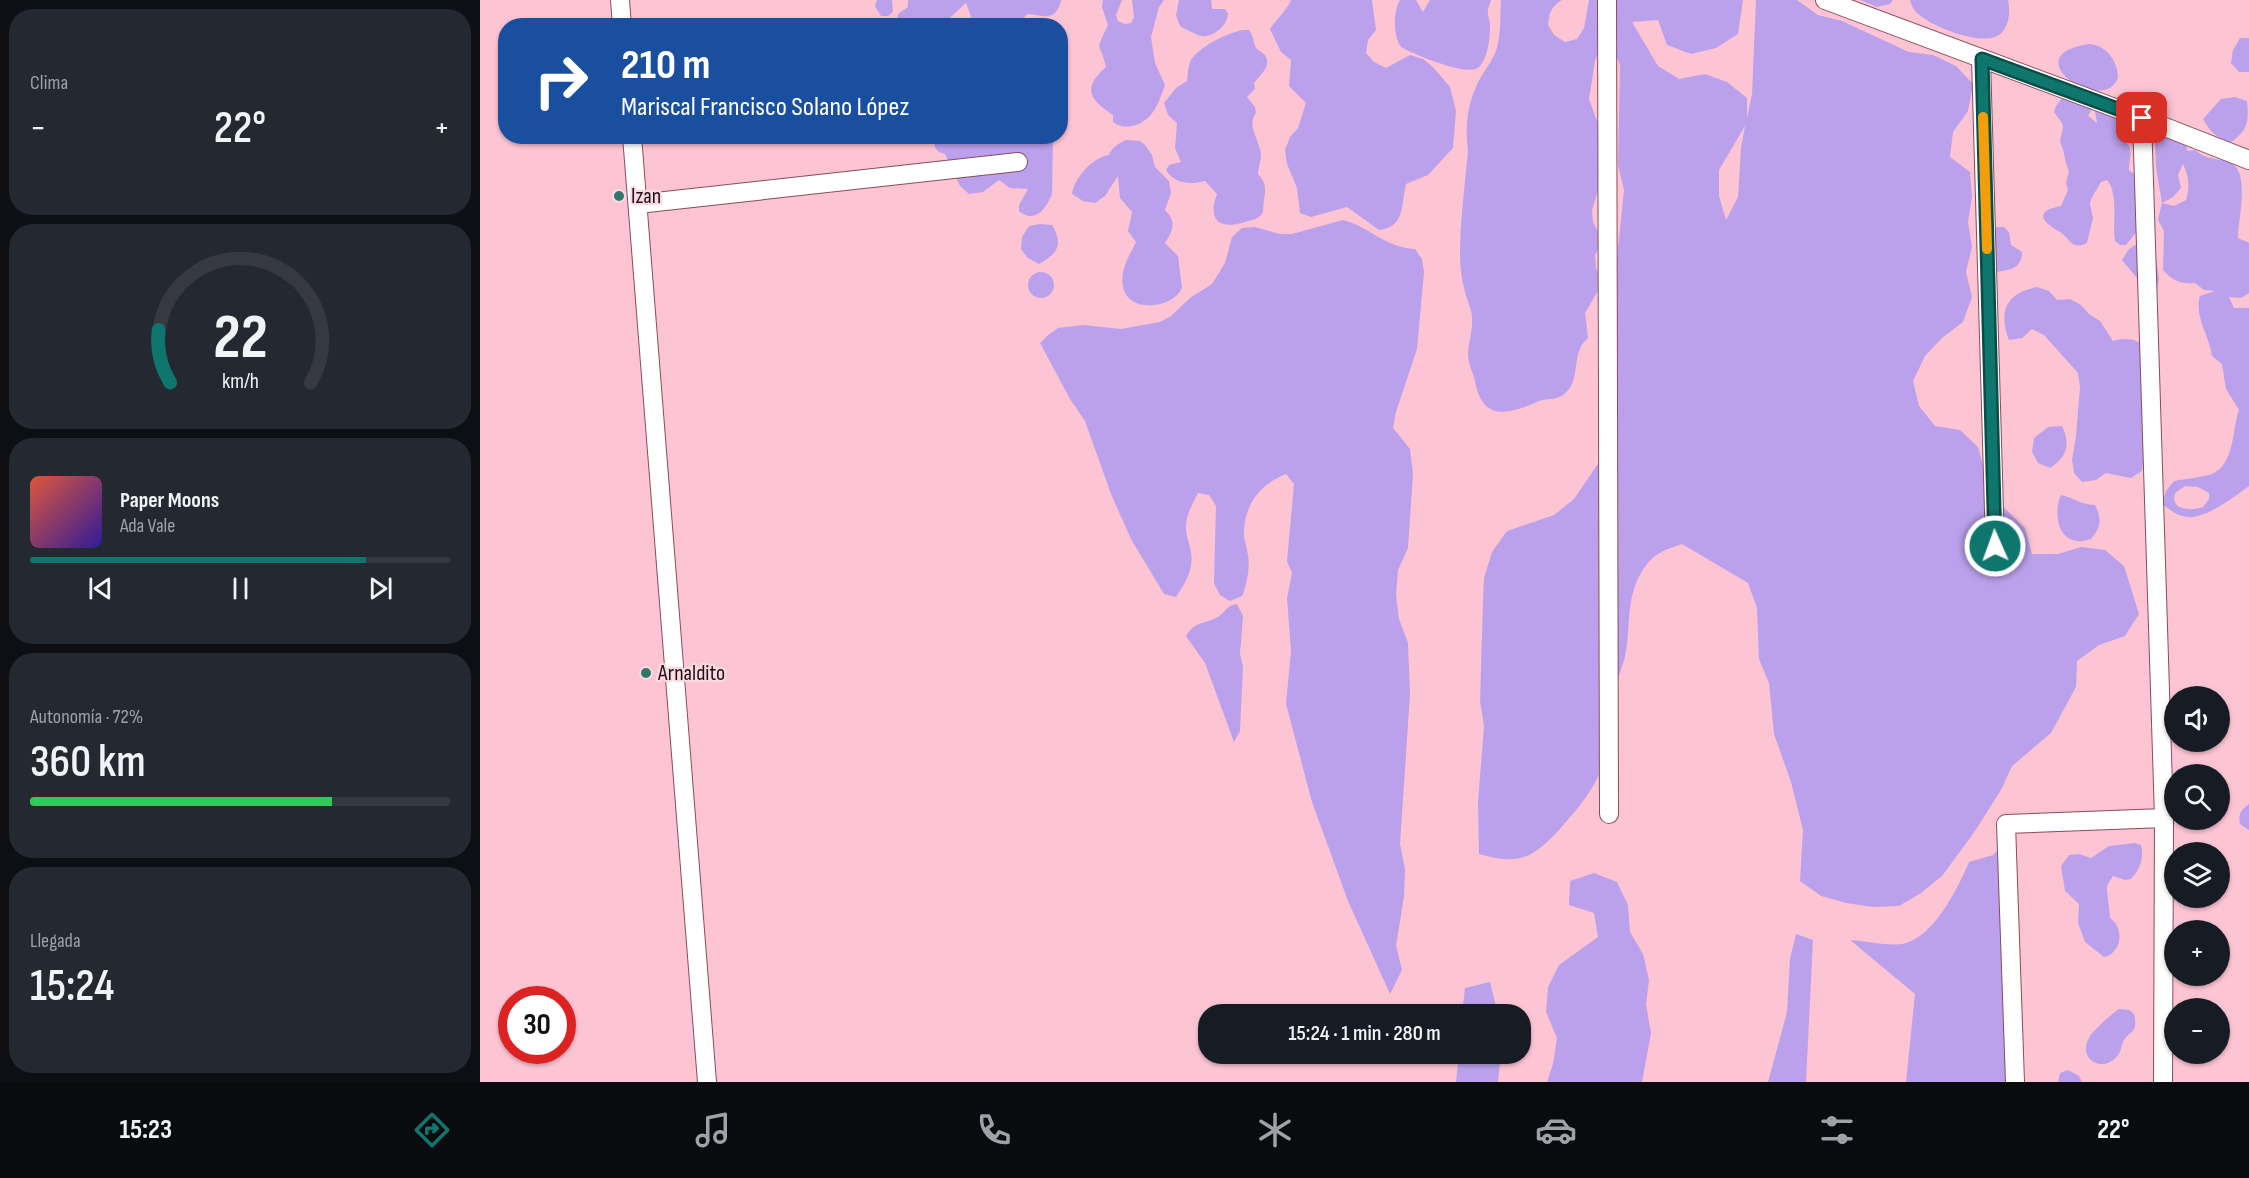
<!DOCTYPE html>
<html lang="es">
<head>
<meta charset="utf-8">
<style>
	body { margin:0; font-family:"Sofia Sans Condensed",sans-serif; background:#242831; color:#f1f3f6; height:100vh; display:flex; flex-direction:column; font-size:22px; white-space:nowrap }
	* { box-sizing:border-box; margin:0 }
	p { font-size:20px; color:#9ea1a6 }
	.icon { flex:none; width:33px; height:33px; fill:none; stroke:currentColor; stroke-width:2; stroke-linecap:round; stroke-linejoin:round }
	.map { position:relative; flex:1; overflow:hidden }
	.details { display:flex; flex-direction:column; gap:9px; padding:9px; background:#0d0f14; width:480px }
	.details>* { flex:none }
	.hud { position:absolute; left:18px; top:18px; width:570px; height:126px; border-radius:24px; box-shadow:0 2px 4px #0004; background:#1a4fa0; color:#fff; overflow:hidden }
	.controls { position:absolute; left:1684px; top:686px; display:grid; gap:12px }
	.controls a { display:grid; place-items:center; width:66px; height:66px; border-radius:50%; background:#171b24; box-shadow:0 2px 4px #0004; font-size:30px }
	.speed { position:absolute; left:18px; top:986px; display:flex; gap:12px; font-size:30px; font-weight:700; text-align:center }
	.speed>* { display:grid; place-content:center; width:78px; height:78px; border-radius:50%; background:#171b24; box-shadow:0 2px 4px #0004; line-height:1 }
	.speed .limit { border:9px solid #d22; background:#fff; color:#111 }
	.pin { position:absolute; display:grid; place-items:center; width:51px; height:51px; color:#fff; margin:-26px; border-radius:12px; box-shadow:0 3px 9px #0006 }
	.me { position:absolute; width:66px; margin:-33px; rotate:358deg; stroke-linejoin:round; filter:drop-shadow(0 0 4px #0008) }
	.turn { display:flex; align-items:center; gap:21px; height:126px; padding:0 24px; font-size:27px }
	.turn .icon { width:78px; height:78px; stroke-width:2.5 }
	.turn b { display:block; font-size:42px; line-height:51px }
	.big { font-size:45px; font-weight:600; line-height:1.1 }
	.details .widget { flex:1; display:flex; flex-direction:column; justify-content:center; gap:9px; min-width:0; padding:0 21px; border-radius:24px; background:#242831 }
	.details .dial { align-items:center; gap:0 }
	.dial svg { height:156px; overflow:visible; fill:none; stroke:#363941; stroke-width:7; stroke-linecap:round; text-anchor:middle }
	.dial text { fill:#f1f3f6; stroke:none }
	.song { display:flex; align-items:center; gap:18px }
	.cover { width:72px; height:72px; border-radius:9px; background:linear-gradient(135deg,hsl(10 70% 55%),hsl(250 70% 35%)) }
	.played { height:6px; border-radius:3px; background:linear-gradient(90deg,#0f766e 80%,#363941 80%) }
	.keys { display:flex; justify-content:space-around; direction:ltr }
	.heat { display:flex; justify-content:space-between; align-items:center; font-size:33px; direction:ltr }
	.charge { height:9px; border-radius:4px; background:linear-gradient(90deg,#34c759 72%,#363941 0) }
	.trip { position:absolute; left:718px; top:1004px; width:333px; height:60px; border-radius:24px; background:#171b24; box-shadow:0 2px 4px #0004; font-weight:600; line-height:60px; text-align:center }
	.menu { display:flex; height:96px; justify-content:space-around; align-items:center; background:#090b0e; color:#9ea1a6 }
	.menu .icon { width:42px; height:42px }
	.menu .active { color:#0f766e }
	.menu b { font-size:27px; color:#f1f3f6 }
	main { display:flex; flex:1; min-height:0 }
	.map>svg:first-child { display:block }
	.green { fill:#bba1eb; fill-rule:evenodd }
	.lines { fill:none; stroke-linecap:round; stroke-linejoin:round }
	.minor-casing { stroke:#884c5f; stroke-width:20 }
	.minor { stroke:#fff; stroke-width:18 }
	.route-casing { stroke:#0a4d48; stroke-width:15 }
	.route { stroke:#0f766e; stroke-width:10 }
	.slow { stroke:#f59e0b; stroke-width:10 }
	.poi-dot { fill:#32776b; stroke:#f8dae2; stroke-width:2 }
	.labels { text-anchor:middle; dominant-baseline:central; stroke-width:4.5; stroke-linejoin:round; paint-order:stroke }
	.poi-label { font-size:22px; fill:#240c14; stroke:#f8dae2; text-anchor:start }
</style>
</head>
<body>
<main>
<section class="details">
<div class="widget"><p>Clima</p>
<div class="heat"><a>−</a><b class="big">22°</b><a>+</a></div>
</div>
<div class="widget dial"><svg viewBox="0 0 100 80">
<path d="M14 69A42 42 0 1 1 86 69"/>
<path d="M14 69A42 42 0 0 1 8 42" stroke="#0f766e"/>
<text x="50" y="56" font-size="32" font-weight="700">22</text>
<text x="50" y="72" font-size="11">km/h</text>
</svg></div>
<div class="widget">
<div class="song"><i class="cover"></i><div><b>Paper Moons</b><p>Ada Vale</p></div></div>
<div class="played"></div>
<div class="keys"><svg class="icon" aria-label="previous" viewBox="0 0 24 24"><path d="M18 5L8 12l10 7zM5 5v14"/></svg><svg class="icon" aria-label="pause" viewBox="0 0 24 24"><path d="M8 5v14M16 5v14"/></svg><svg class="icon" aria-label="next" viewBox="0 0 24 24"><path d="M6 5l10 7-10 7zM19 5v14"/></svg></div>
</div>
<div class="widget"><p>Autonomía · 72%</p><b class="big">360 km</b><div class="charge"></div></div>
<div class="widget"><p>Llegada</p><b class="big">15:24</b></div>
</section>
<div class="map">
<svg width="1769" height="1082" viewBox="0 0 1769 1082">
	<rect width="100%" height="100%" fill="#fdc4d4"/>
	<path class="green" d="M 397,0 L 412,0 L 413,12 L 408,16 L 401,16 L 395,6 Z
		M 428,0 L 581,0 L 581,1 C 575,23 563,15 547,14 L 538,25 L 494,25 L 486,3 L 462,25 L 416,25 L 418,14 L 428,7 Z
		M 623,0 L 642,0 L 636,15 L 638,21 L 645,24 L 651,23 L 654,17 L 652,0 L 684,0 L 679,7 L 671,37 L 675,63 L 685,85 C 682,93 679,102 675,109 C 667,123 647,133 633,122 L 633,115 C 609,99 602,88 626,67 C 620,40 614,54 628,25 L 622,7 Z
		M 699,0 L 731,0 L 732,9 L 745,9 L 748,14 C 747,26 733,38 721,36 C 719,36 703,28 700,26 L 696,15 Z
		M 811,0 L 892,0 L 896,30 L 888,40 L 886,53 L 894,62 L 906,68 L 930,55 L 943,59 L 953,67 L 970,87 L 976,111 L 973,148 L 948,175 L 926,184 C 921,206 925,227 899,230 L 867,207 L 831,217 L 820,213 L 817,188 L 807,164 L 805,150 L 810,137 L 818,128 L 826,103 L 809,86 L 811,60 L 801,52 L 790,29 C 797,18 806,12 811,0 Z
		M 920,0 L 936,0 L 943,12 L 950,0 L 1011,0 C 1010,3 1009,6 1008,9 C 1007,13 1009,18 1010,23 C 1010,36 1009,57 999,67 C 990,78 933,54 921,47 C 913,36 913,12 920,0 Z
		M 1021,0 L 1082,0 C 1071,6 1069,14 1068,25 L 1074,35 L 1085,42 L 1097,39 L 1104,28 L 1109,0 L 1128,0 L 1128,24 L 1136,0 L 1263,0 L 1258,34 L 1236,48 L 1211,54 L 1187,45 L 1178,20 L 1152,22 L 1178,66 L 1199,79 L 1225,74 L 1247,82 L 1267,98 L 1267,118 L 1272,94 L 1276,0 L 1317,0 L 1338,15 L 1362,21 L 1429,52 L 1453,55 L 1476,66 L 1493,84 L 1488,111 L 1473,132 L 1470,157 L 1490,172 L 1492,197 L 1488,222 L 1492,247 L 1486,272 L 1492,297 L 1483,322 L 1462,338 L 1445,356 L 1433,381 L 1439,406 L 1455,426 L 1480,430 L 1498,447 L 1511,495 L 1545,528 L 1552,554 L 1578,554 L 1601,547 L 1625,550 L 1644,566 L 1659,614 L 1645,636 L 1619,645 L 1597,661 L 1596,687 L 1571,733 L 1532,766 L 1521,790 L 1493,834 L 1462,876 L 1441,893 L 1419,906 L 1393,907 L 1366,903 L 1341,896 L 1320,881 L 1323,830 L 1311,782 L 1294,734 L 1289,683 L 1279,659 L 1277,608 L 1268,583 L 1202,544 C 1182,551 1171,554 1160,575 C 1147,598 1150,626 1146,651 C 1143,669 1134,685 1131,703 C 1128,720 1129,737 1126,753 C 1120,784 1099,807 1079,830 C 1051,860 1038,865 999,854 L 998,802 L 1004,726 L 1000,701 L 1003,602 L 1004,578 L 1012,552 L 1027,531 L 1074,515 L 1094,499 L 1122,458 L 1129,337 L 1144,190 L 1138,165 L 1140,66 L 1127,27 L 1115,61 L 1109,99 L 1118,124 L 1119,187 L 1112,210 L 1113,222 L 1118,232 L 1121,244 L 1115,255 L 1116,268 L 1121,279 L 1118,291 L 1105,313 L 1108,338 C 1105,341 1101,345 1100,349 C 1093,365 1099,383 1083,395 C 1074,401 1065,398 1057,402 C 1027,415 1002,421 995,381 C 993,372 988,364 988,355 C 988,343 993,331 992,318 C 992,309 987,301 985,292 C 982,280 980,268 980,256 C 980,221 985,185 988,150 C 985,129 987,107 996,87 C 1001,74 1011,64 1016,51 C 1021,35 1020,17 1021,0 ZM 1265,126 L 1261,148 L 1258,197 L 1246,220 L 1239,196 L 1239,170 Z
		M 1380,0 L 1413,0 L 1410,4 L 1397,7 Z
		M 1430,0 L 1528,0 C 1531,12 1529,32 1515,37 C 1495,44 1450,26 1436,12 C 1433,9 1431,4 1430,0 Z
		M 763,30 L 769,30 C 774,36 773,42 776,48 C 778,50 781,52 784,54 C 793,65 781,74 774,83 L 775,89 L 767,97 L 775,107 L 776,113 C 766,126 780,140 781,155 C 781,161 778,168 778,174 C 786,183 786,188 784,200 C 783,204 784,210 782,214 C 779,219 771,220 765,222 C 740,230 727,221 737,194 L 725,181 C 711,185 694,184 686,170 L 689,165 L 701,162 L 695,148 L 697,123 L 688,115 L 684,103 L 696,88 L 707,81 C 708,75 708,67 710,62 C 716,48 749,32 763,30 Z
		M 1760,38 L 1769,38 L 1769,72 L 1759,72 L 1751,63 L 1753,50 Z
		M 1609,44 C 1626,45 1638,61 1638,78 C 1623,117 1532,55 1609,44 Z
		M 1584,96 L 1611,104 L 1611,110 L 1608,116 L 1617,123 L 1615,111 L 1618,106 L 1660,120 L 1657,138 L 1645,142 C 1655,149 1648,160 1649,170 L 1654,174 L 1657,179 L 1658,230 L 1646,245 L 1640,245 L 1635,241 C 1632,224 1639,194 1627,180 L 1621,182 L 1611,199 L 1610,205 L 1613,218 L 1607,243 C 1591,251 1590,238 1580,232 C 1562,222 1553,211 1581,206 L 1588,190 L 1586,183 L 1589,171 C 1584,162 1586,154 1580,142 C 1583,122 1587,130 1574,112 L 1576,106 Z
		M 1755,97 L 1767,101 C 1769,121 1768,131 1751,142 C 1737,138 1730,132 1723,119 L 1741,99 Z
		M 1683,131 L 1706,139 L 1707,151 L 1715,150 C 1730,163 1741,156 1754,165 C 1769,179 1758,219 1758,238 L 1769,243 L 1769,293 L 1761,298 L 1749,297 L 1754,308 L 1769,308 L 1769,486 C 1754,497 1726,519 1707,517 C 1697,516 1689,509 1682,504 L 1686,491 L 1694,481 C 1704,479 1724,477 1732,474 C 1755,464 1752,429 1759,410 L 1746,389 L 1742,364 L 1732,356 C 1729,335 1714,317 1720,296 L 1735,291 L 1724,290 L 1715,283 C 1700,284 1693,281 1683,270 L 1684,231 L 1678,220 L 1682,203 L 1676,167 L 1675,142 ZM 1703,164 C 1709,177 1710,186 1706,200 L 1694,206 L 1682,203 L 1693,197 L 1701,188 L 1698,175 ZM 1705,486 L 1718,487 L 1729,493 L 1729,499 L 1723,507 C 1711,511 1690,511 1695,493 Z
		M 454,137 L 573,137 L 572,194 C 566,209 555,224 539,211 L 539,205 L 548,189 L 530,188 L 519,180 L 503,192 L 489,194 L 480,186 L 465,154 L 459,152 L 455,148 Z
		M 646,140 L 660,141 L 665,145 L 672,155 L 675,167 L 689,181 L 691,193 L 685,210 C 697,222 693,230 685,243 L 698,256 L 702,288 C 693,309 647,314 643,286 C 640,270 649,256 656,242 L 648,231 L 652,212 L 640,198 L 638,176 L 625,196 L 615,203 L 603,201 L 592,194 C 594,178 613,157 629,155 C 631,148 639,143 646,140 Z
		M 863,220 C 891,227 903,247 935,249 L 942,259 L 944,272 L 937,349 L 916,412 L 913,428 L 930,449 L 933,474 L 928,548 L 918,570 L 916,595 L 919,619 L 928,643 L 930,694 L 920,844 L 925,869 L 924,896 L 916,946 L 922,970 L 910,994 L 868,901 L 832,802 L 806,704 L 811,651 L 807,598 L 812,573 L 807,561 L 814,484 L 806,474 C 781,484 765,503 764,531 C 763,539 767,547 768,555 C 770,568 767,584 762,596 L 750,601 L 740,595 L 734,583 L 736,506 L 729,495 L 718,493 C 713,503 707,513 706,524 C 705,535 710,543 711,553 C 714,569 705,584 696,597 L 684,594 L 651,539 L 631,494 L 605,421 L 590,399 L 560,343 L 567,336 L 578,328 L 603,325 L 641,329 L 680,322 L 691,316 L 710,298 L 732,284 L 745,263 L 752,237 L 762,228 L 775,227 L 800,234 L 812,234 Z
		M 560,224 L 572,225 C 584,245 577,254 559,264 L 548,258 L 541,249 L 542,237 L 549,226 Z
		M 1514,227 L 1524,227 L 1529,232 L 1531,245 L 1542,252 C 1542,269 1529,270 1516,272 Z
		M 1660,242 L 1675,252 L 1679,278 L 1677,290 L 1668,298 L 1658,291 L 1657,278 L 1642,260 L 1649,249 Z
		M548 285a13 13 0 1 1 26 0a13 13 0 1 1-26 0Z
		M 1557,287 L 1569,291 L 1577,300 L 1590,299 L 1601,305 L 1609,314 L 1620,321 L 1633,341 C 1648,337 1656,339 1668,348 L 1667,432 L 1662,471 L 1651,478 L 1626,473 L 1616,480 L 1602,482 L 1594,473 L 1592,460 L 1596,436 L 1600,387 L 1598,373 L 1564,335 L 1552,329 L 1542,338 L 1529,340 C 1518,311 1526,293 1557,287 Z
		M 1582,426 C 1591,444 1587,457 1570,468 L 1558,463 L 1552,452 L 1554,438 L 1568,427 Z
		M 1581,495 C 1594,498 1602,505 1615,505 C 1622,519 1621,527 1611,539 C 1607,540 1601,542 1597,541 C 1576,538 1574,510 1581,495 Z
		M 757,604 L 763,616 L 760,654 L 763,667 L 760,731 L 754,742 L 725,663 L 706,636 C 714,622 723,624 736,618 C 745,614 746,605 757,604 Z
		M 1769,804 L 1769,830 L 1760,824 C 1758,814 1761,810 1769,804 Z
		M 1655,843 L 1661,845 C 1664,859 1660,869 1651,879 L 1645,880 L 1633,876 C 1631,879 1629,882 1627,886 C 1626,888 1630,912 1630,918 C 1645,928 1642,953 1624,957 L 1605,942 L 1598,923 L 1599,904 L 1585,891 L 1581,866 L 1589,855 L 1599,854 L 1611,858 L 1629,846 Z
		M 1519,849 L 1534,1082 L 1426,1082 L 1435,994 L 1370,940 C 1385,941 1408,946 1422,944 C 1453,939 1478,888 1489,862 L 1513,855 Z
		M 1114,873 L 1137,882 L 1148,905 L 1150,932 L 1163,954 L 1169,980 L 1166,1005 L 1171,1033 L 1162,1082 L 1067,1082 L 1073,1064 L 1077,1038 L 1066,1012 L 1068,987 L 1079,965 L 1118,937 L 1114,913 L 1089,905 L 1090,881 Z
		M 1316,934 L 1333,940 L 1326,1082 L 1288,1082 L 1307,1012 L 1310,959 Z
		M 1010,982 L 1018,1014 L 982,1014 L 985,988 Z
		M 1639,1009 L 1649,1010 L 1654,1014 C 1659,1034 1649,1030 1643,1042 C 1641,1047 1641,1051 1638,1055 C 1623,1075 1597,1059 1609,1038 C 1611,1032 1634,1012 1639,1009 Z
		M 979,1053 L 1021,1053 L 1018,1082 L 976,1082 Z
		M 1588,1070 L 1599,1076 L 1602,1082 L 1578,1082 L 1580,1073 Z"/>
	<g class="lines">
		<defs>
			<path id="minor" d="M 140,0 L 142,26
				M 1127,0 L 1129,814
				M 1345,0 L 1662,118 L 1769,160
				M 1501,59 L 1515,546
				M 1662,118 L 1684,818 L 1683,1082
				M 152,136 L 227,1082
				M 158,204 L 538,162
				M 1535,1082 L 1526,824 L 1684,818"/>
		</defs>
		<use href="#minor" class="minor-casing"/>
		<use href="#minor" class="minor"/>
	</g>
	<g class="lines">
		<defs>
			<path id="route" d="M 1515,546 L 1502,59 L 1662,118"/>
		</defs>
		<use href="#route" class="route-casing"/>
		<use href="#route" class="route"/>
		<path class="slow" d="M 1503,117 L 1507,249"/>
	</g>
	<g class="poi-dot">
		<circle cx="139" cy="196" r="6"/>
		<circle cx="166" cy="673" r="6"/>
	</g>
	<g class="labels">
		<g class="poi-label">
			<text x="151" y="196">Izan</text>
			<text x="178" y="673">Arnaldito</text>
		</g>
	</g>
</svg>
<div class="controls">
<a><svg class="icon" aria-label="sound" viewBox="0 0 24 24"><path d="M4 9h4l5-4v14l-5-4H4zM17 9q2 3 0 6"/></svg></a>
<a><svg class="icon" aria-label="search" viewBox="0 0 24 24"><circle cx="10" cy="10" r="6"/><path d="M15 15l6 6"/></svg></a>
<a><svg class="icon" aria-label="layers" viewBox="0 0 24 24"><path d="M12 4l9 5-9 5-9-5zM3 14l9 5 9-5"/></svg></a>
<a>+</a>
<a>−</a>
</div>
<div class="speed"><div class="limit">30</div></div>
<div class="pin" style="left:1662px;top:118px;background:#d93025"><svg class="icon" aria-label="arrive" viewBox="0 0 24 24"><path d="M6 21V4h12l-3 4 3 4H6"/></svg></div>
<svg class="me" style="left:1515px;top:546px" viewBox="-20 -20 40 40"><circle r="17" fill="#0f766e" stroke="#fff" stroke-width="3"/><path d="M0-11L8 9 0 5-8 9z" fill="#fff"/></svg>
<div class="trip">15:24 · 1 min · 280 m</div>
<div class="hud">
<div class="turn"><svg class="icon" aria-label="right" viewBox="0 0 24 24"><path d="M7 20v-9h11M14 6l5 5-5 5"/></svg><div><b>210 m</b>Mariscal Francisco Solano López</div></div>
</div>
</div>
</main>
<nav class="menu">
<b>15:23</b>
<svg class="icon active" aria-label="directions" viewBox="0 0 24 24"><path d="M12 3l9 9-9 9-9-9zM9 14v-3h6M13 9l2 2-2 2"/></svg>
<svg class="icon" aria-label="music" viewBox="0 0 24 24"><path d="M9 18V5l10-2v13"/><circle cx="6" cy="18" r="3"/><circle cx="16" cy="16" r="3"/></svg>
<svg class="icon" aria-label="phone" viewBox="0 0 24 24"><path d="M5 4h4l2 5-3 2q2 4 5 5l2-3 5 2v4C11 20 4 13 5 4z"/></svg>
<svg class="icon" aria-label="climate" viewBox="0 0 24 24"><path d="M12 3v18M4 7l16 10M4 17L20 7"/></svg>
<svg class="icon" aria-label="car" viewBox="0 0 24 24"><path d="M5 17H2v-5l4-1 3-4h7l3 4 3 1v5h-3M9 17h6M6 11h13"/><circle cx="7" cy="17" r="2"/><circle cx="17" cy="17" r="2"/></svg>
<svg class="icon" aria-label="filters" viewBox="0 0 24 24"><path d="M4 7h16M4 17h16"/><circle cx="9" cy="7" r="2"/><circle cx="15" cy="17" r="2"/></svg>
<b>22°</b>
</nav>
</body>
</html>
